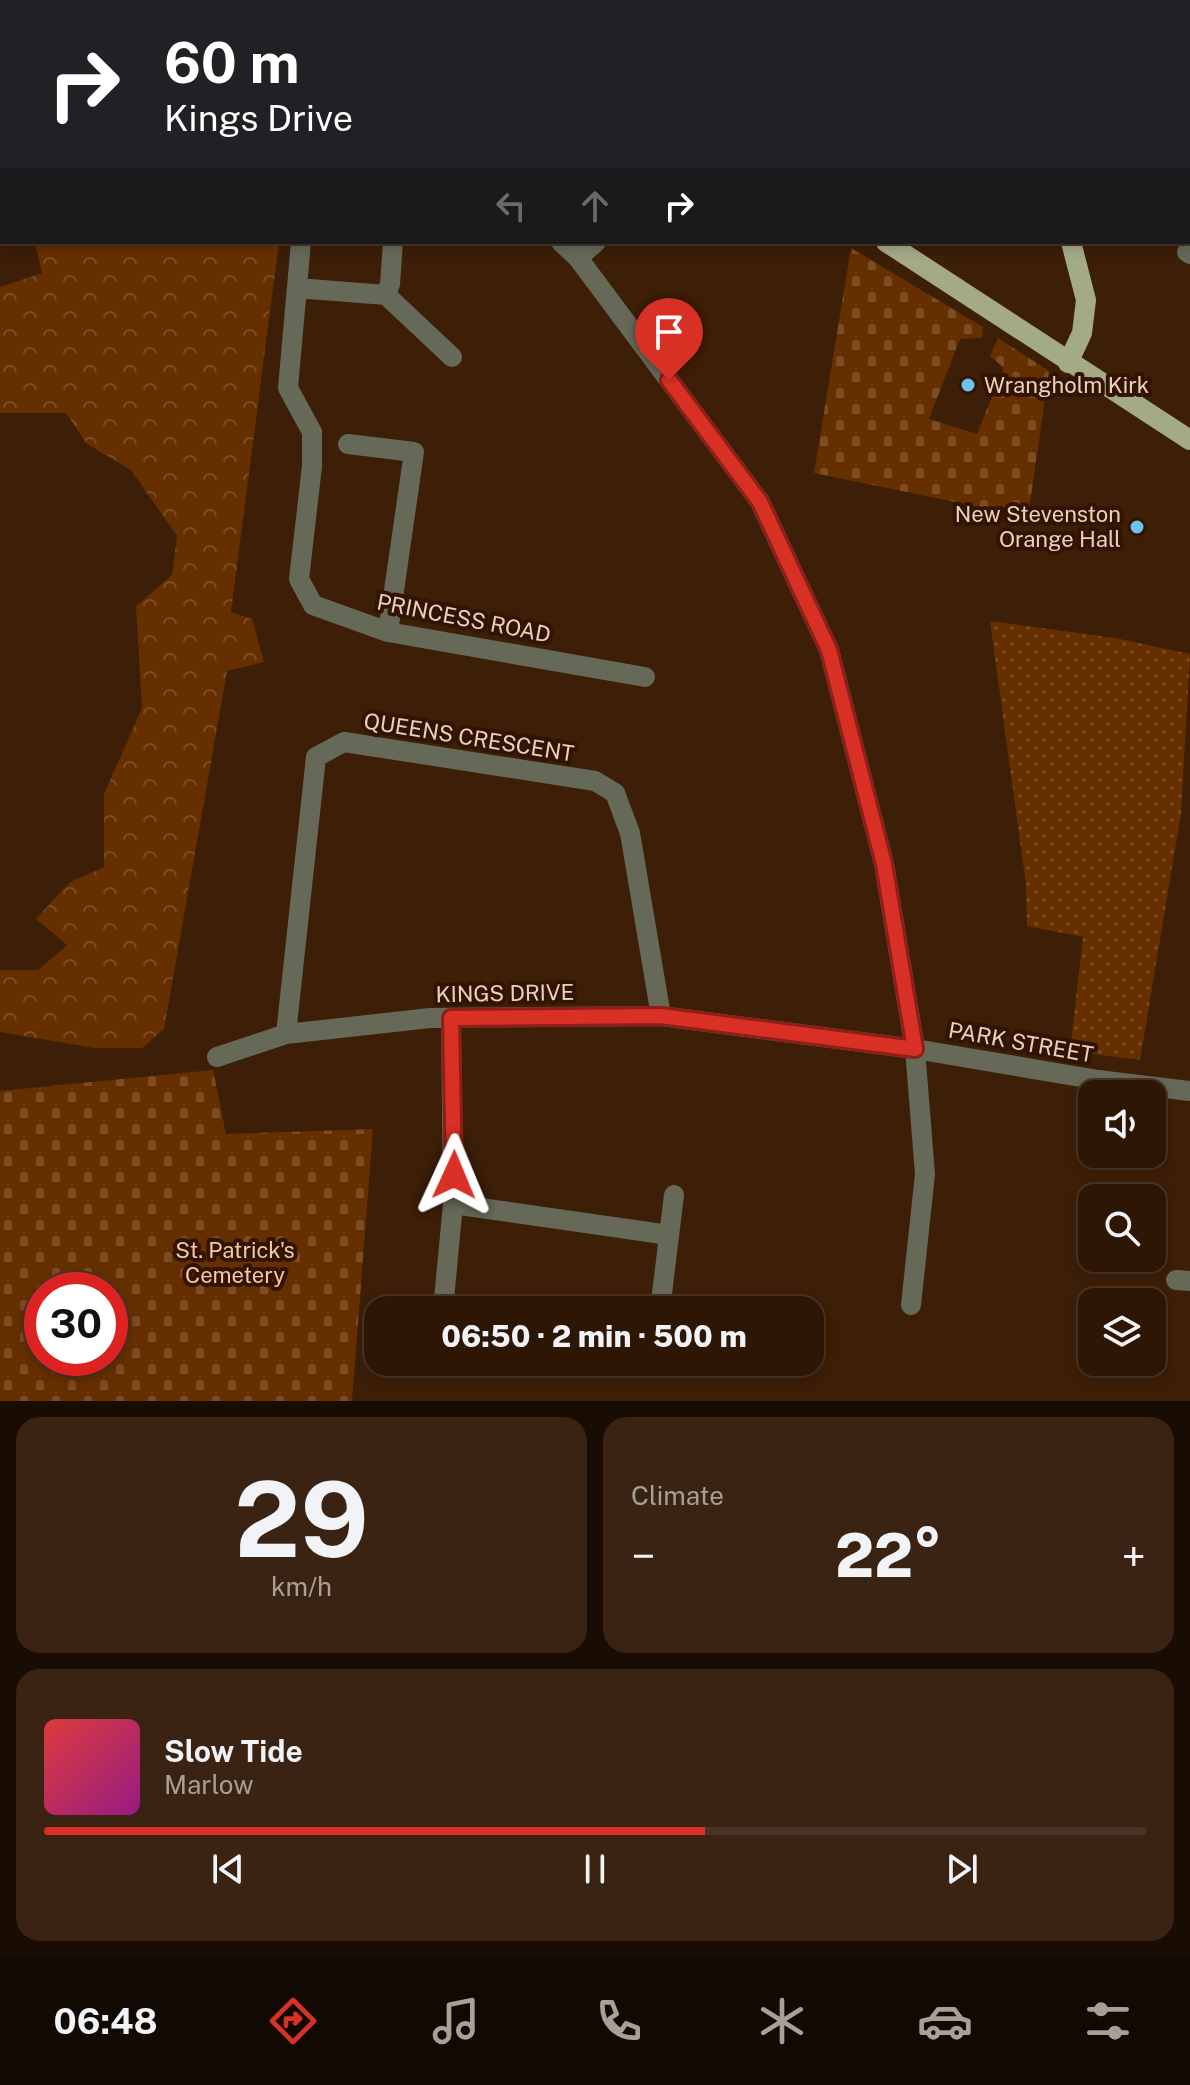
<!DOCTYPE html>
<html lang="en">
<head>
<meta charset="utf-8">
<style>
	body { margin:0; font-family:"Public Sans",sans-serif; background:#3a2313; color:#f1f3f6; height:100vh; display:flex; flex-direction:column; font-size:30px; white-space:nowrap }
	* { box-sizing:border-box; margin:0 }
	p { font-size:26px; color:#a79f9a }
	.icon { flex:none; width:44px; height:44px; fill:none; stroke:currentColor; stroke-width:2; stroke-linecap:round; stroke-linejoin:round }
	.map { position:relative; height:1401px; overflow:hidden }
	.drawer { display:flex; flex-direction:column; gap:16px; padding:16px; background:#190c03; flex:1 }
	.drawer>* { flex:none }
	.top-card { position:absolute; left:0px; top:0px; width:1190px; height:244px; box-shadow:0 4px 12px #0003,0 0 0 2px #493527; background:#202124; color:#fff; overflow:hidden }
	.fabs { position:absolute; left:1078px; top:1080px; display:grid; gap:16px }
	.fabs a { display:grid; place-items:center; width:88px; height:88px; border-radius:16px; background:#2e1605; box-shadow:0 4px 12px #0003,0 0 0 2px #493527; font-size:40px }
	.speed { position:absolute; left:24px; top:1272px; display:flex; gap:16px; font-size:40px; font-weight:700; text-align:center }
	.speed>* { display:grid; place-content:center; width:104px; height:104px; border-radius:50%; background:#2e1605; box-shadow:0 4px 12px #0003,0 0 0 2px #493527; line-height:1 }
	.speed .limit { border:12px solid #d22; background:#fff; color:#111 }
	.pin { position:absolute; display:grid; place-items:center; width:68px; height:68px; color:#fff; margin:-82px -34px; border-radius:50% 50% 50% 0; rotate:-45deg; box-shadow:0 0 8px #0007 }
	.pin .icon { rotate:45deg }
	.me { position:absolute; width:88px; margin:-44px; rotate:1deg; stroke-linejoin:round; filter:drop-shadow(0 0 6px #0008) }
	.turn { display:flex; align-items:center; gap:28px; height:168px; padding:0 32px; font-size:36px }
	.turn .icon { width:104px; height:104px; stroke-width:2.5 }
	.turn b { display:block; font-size:56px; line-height:68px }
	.lanes { display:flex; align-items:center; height:76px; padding:0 32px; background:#0003; justify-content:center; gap:40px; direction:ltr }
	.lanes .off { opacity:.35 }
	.big { font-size:60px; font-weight:800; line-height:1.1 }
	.drawer .card { flex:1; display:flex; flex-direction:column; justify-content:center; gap:12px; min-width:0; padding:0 28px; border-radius:24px; background:#3a2313 }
	.drawer .dial { align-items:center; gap:0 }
	.dial b { font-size:104px; line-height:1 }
	.song { display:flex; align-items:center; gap:24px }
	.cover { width:96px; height:96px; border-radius:12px; background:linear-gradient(135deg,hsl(0 70% 55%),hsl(310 70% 35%)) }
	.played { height:8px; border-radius:4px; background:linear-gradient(90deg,#d93025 60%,#493527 60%) }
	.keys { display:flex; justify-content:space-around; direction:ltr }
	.heat { display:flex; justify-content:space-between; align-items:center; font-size:44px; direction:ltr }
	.drawer .tiles { flex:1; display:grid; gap:16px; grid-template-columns:1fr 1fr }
	.card:last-child { grid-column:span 2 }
	.trip { position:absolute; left:364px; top:1296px; width:460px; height:80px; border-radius:24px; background:#2e1605; box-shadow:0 4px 12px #0003,0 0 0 2px #493527; font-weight:800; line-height:80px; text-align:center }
	.dock { display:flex; height:128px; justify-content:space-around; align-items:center; background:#120902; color:#a79f9a }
	.dock .icon { width:56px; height:56px }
	.dock .current { color:#d93025 }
	.dock b { font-size:36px; color:#f1f3f6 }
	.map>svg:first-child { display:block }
	.forest { fill:url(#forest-crowns) }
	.cemetery { fill:url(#cemetery-stones); fill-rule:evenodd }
	.park { fill:url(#park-dots) }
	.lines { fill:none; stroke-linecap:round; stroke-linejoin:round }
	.minor { stroke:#666958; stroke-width:20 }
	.major { stroke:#a5aa86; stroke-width:20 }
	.rail { stroke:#bda596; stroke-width:5; stroke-dasharray:16 8; stroke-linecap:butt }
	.route-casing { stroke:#8d1f18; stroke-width:20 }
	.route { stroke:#d93025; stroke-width:14 }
	.poi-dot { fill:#6bc3f2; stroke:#321400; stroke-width:3 }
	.labels { text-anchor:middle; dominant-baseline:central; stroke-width:8; stroke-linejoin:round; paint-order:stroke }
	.poi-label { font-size:22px; fill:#e6d1c4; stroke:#321400; text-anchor:start }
	.street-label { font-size:22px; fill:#e6d1c4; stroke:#321400 }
	.park-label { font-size:22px; fill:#f5c8ab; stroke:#321400 }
</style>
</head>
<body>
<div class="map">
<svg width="1190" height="1401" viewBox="0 0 1190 1401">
	<defs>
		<pattern id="forest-crowns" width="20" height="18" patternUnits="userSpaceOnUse" patternTransform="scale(2)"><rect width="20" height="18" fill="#662f00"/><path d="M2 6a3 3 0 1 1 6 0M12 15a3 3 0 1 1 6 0" fill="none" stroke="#7c4c24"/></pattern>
		<pattern id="cemetery-stones" width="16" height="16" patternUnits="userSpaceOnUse" patternTransform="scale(2)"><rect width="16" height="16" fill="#662f00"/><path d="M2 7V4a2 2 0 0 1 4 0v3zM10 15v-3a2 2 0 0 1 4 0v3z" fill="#7c4c24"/></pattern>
		<pattern id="park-dots" width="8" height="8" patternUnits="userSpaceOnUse" patternTransform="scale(2)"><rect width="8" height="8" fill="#662f00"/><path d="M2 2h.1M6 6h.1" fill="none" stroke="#7c4c24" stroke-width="1.8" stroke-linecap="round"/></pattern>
	</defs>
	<rect width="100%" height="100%" fill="#3d1e07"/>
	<path class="forest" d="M 35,242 L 279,242 L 231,612 L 252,619 L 264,662 L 227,671 L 164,1029 L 142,1048 L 94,1048 L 0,1032 L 0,970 L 38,970 L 67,945 L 36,919 L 70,882 L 104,867 L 104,794 L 142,708 L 136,606 L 172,575 L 177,536 L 131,470 L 87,444 L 66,413 L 0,413 L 0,287 L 42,273 Z"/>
	<path class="cemetery" d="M 851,248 L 983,327 L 982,338 L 960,339 L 929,419 L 977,434 L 1004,368 L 990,356 L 998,338 L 1049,371 L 1028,517 L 814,473 Z
		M 213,1070 L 226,1134 L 373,1129 L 352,1401 L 0,1401 L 0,1091 ZM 42,1290 L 110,1290 L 110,1358 L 42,1358 Z"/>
	<path class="park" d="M 990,621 L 1115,638 L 1190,654 L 1181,813 L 1140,1060 L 1070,1051 L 1083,937 L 1027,926 L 1026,885 Z"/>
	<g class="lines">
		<path class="minor" d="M 0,4 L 2,5
			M 301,242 L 288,388 L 312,432 L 312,466 L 299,579 L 313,605 L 388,632 L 645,677
			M 561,242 L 578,258 L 760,502 L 829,650 L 884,864 L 915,1049 L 925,1174 L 911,1305
			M 1187,252 L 1190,254
			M 578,258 L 596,242
			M 297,288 L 386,295 L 390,284 L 393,242
			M 386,295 L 452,357
			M 348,444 L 414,452 L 388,632
			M 286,1034 L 316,757 L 344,742 L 595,781 L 615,793 L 630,833 L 661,1016
			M 217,1057 L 286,1034 L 430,1018 L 661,1016 L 915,1049 L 1098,1080 L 1190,1091
			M 453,1204 L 669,1235
			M 1176,1280 L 1190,1281
			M 443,1310 L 453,1204 L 451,1018
			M 660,1310 L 674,1195
			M 437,1365 L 438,1362"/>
		<path class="major" d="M 650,0 L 653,2
			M 1188,84 L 1190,84
			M 886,242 L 1190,440
			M 1068,363 L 1082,333 L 1086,300 L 1071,242"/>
		<path class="rail" d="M 870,0 L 874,2
			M 899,0 L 902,2
			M 1188,163 L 1190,164
			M 1188,177 L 1190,179"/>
	</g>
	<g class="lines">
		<defs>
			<path id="route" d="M 454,1175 L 451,1018 L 661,1016 L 915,1049 L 884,864 L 829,650 L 760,502 L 669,380"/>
		</defs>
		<use href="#route" class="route-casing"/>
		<use href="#route" class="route"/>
	</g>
	<g class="poi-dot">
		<circle cx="968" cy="385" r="8"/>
		<circle cx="1137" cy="527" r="8"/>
	</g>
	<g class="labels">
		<g class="poi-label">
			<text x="984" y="385">Wrangholm Kirk</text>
			<text x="1121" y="514" text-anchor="end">New Stevenston<tspan x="1121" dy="25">Orange Hall</tspan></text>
		</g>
		<g class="street-label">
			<text transform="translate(464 618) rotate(11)">PRINCESS ROAD</text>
			<text transform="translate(469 737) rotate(9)">QUEENS CRESCENT</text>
			<text transform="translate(505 993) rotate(-1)">KINGS DRIVE</text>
			<text transform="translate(1021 1042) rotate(10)">PARK STREET</text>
		</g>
		<g class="park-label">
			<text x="235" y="1250">St. Patrick's<tspan x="235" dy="25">Cemetery</tspan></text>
		</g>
	</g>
</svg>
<div class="fabs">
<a><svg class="icon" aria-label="sound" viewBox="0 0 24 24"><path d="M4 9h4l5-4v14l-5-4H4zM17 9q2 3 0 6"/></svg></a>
<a><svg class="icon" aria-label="search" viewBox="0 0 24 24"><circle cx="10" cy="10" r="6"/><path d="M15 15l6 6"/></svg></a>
<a><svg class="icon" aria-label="layers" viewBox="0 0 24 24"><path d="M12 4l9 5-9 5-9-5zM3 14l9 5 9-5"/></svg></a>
</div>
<div class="speed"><div class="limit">30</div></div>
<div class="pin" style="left:669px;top:380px;background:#d93025"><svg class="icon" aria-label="arrive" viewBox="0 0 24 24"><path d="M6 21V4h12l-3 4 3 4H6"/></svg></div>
<svg class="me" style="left:454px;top:1175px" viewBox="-20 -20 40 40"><path d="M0-17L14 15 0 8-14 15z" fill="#d93025" stroke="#fff" stroke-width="4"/></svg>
<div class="trip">06:50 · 2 min · 500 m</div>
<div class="top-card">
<div class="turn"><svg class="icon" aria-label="right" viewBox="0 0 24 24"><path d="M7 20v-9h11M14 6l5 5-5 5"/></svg><div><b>60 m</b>Kings Drive</div></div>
<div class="lanes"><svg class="icon off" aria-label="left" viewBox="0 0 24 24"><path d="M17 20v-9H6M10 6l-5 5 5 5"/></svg><svg class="icon off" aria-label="ahead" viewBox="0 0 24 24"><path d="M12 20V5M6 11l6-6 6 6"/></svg><svg class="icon" aria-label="right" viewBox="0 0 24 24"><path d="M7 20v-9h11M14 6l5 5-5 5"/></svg></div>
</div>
</div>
<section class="drawer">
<div class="tiles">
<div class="card dial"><b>29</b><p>km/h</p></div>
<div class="card"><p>Climate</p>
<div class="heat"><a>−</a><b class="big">22°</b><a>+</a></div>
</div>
<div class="card">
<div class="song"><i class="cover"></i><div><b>Slow Tide</b><p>Marlow</p></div></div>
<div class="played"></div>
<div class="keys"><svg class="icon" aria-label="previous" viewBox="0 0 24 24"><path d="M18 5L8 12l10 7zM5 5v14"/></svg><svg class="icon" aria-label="pause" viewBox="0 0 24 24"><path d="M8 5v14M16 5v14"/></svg><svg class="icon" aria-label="next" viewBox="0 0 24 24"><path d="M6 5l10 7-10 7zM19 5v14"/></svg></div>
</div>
</div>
</section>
<nav class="dock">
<b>06:48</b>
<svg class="icon current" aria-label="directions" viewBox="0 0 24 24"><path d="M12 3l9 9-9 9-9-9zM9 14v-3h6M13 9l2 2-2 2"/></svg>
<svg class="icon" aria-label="music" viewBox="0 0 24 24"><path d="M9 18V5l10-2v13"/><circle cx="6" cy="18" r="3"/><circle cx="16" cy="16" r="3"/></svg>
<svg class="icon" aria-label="phone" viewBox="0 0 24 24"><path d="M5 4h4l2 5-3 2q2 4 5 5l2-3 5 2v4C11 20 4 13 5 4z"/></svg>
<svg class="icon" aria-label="climate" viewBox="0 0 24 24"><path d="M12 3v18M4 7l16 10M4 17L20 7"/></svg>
<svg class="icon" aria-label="car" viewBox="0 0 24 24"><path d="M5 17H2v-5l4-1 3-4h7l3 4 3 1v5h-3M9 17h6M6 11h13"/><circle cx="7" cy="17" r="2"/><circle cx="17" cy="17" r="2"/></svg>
<svg class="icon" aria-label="filters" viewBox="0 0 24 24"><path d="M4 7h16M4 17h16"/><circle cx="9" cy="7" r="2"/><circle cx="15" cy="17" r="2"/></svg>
</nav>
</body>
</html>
